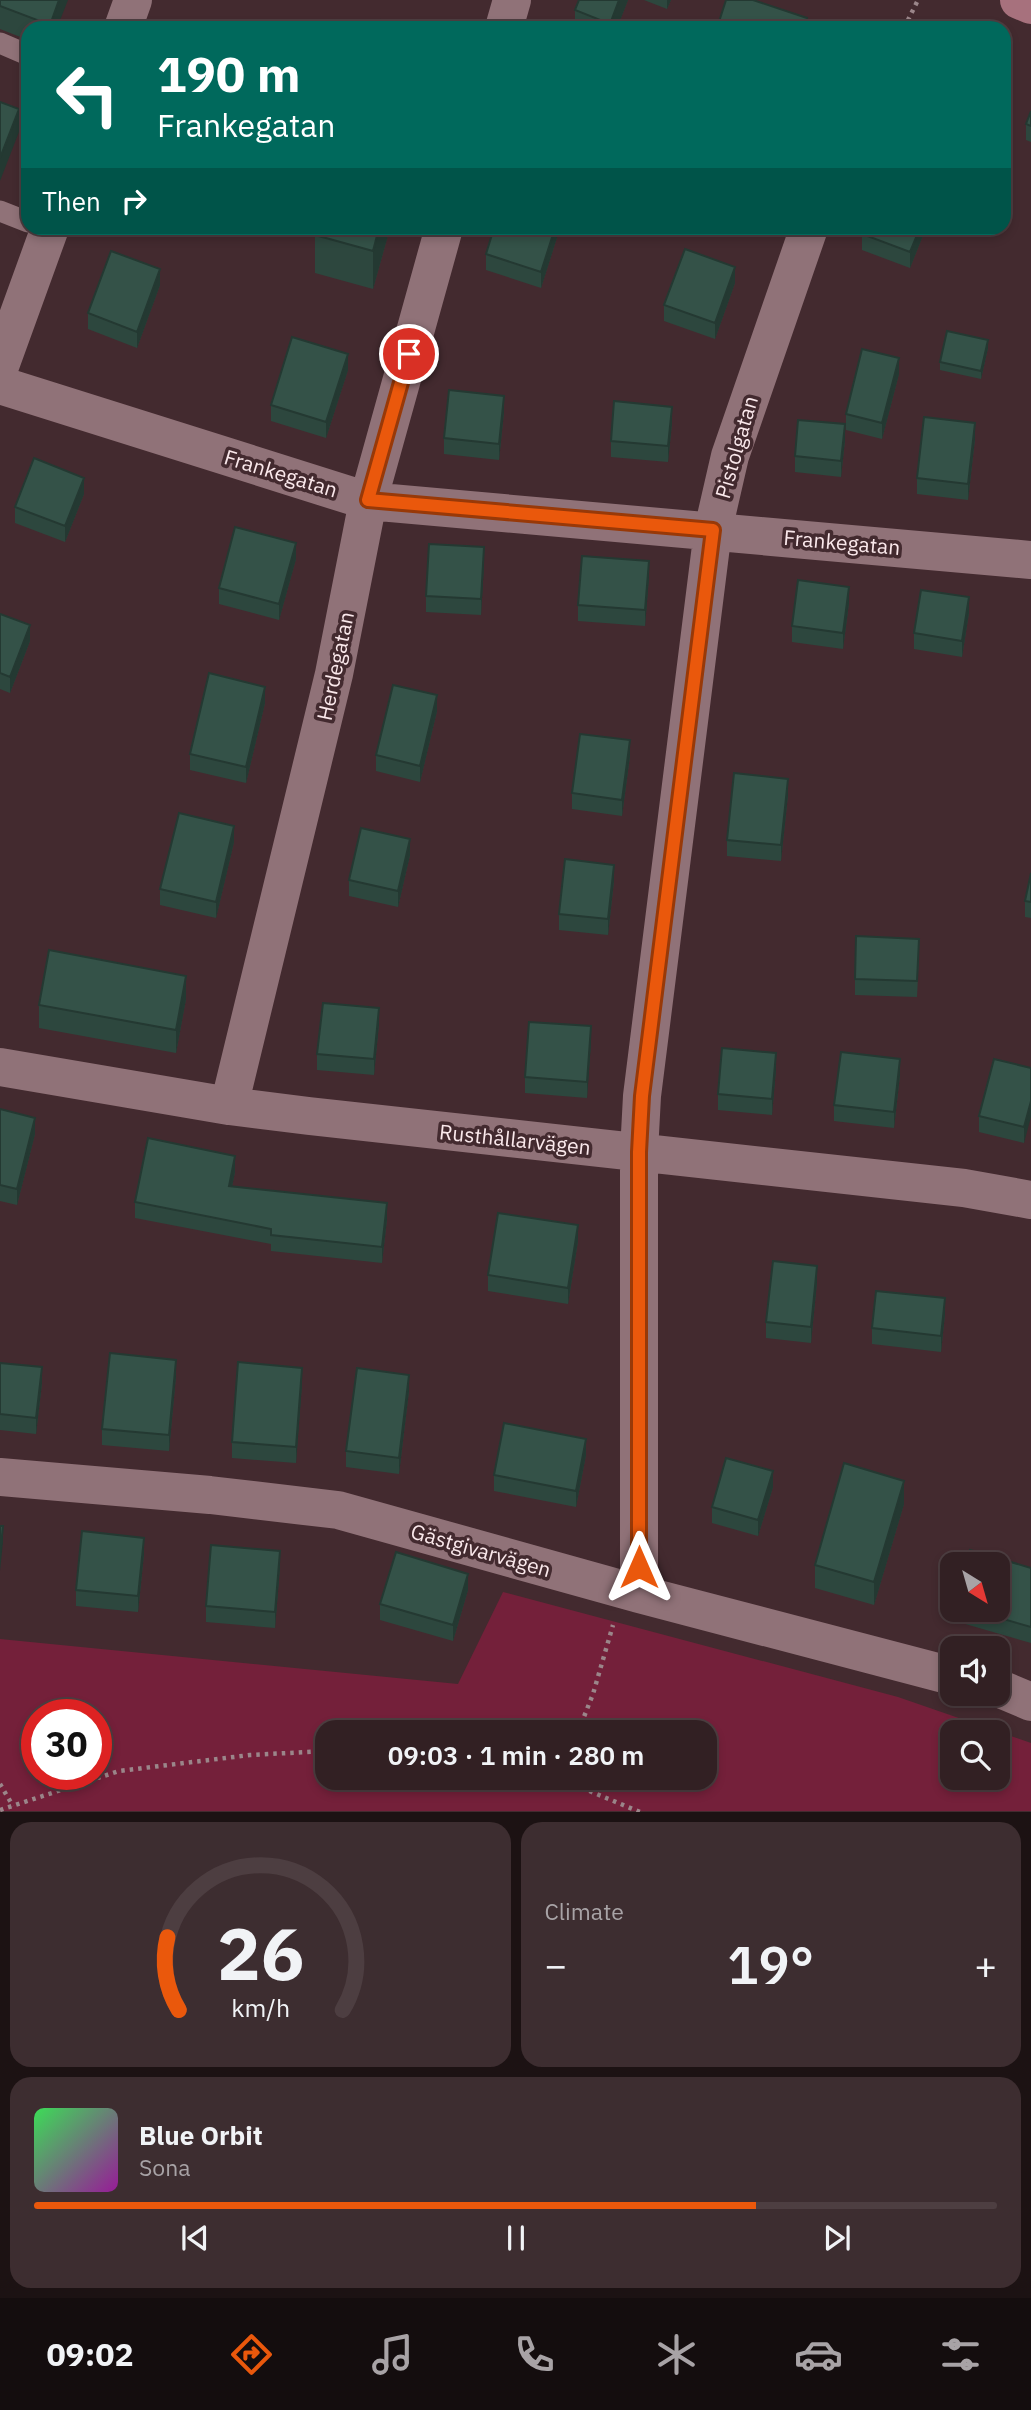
<!DOCTYPE html>
<html lang="en">
<head>
<meta charset="utf-8">
<style>
	body { margin:0; font-family:"IBM Plex Sans",sans-serif; background:#3d2d30; color:#f1f3f6; height:100vh; display:flex; flex-direction:column; font-size:26px; white-space:nowrap }
	* { box-sizing:border-box; margin:0 }
	p { font-size:23px; color:#a8a3a6 }
	.icon { flex:none; width:38px; height:38px; fill:none; stroke:currentColor; stroke-width:2; stroke-linecap:round; stroke-linejoin:round }
	.map { position:relative; height:1812px; overflow:hidden }
	.details { display:flex; flex-direction:column; gap:10px; padding:10px; background:#1c1213; flex:1 }
	.details>* { flex:none }
	.top-card { position:absolute; left:21px; top:21px; width:990px; height:214px; border-radius:21px; box-shadow:0 4px 10px #0003,0 0 0 2px #4d3e41; background:#00695c; color:#fff; overflow:hidden }
	.needle { width:46px; rotate:143deg }
	.buttons { position:absolute; left:940px; top:1552px; display:grid; gap:14px }
	.buttons a { display:grid; place-items:center; width:70px; height:70px; border-radius:14px; background:#322023; box-shadow:0 4px 10px #0003,0 0 0 2px #4d3e41; font-size:35px }
	.speed { position:absolute; left:21px; top:1699px; display:flex; gap:14px; font-size:35px; font-weight:700; text-align:center }
	.speed>* { display:grid; place-content:center; width:91px; height:91px; border-radius:50%; background:#322023; box-shadow:0 4px 10px #0003,0 0 0 2px #4d3e41; line-height:1 }
	.speed .limit { border:10px solid #d22; background:#fff; color:#111 }
	.pin { position:absolute; display:grid; place-items:center; width:60px; height:60px; color:#fff; margin:-30px; border:4px solid #fff; border-radius:50%; box-shadow:0 2px 7px #0007 }
	.me { position:absolute; width:77px; margin:-38px; rotate:0deg; stroke-linejoin:round; filter:drop-shadow(0 0 5px #0008) }
	.turn { display:flex; align-items:center; gap:24px; height:147px; padding:0 21px; font-size:32px }
	.turn .icon { width:91px; height:91px; stroke-width:2.5 }
	.turn b { display:block; font-size:49px; line-height:60px }
	.then { display:flex; align-items:center; height:66px; padding:0 21px; background:#0003; gap:14px; font-size:26px }
	.big { font-size:52px; font-weight:600; line-height:1.1 }
	.details .tile { flex:1; display:flex; flex-direction:column; justify-content:center; gap:10px; min-width:0; padding:0 24px; border-radius:21px; background:#3d2d30 }
	.details .dial { align-items:center; gap:0 }
	.dial svg { height:182px; overflow:visible; fill:none; stroke:#4d3e41; stroke-width:7; stroke-linecap:round; text-anchor:middle }
	.dial text { fill:#f1f3f6; stroke:none }
	.song { display:flex; align-items:center; gap:21px }
	.cover { width:84px; height:84px; border-radius:10px; background:linear-gradient(135deg,hsl(130 70% 55%),hsl(300 70% 35%)) }
	.played { height:7px; border-radius:4px; background:linear-gradient(90deg,#ea580c 75%,#4d3e41 75%) }
	.keys { display:flex; justify-content:space-around; direction:ltr }
	.heat { display:flex; justify-content:space-between; align-items:center; font-size:38px; direction:ltr }
	.details .tiles { flex:1; display:grid; gap:10px; grid-template-columns:1fr 1fr }
	.tile:last-child { grid-column:span 2 }
	.trip { position:absolute; left:315px; top:1720px; width:402px; height:70px; border-radius:21px; background:#322023; box-shadow:0 4px 10px #0003,0 0 0 2px #4d3e41; font-weight:600; line-height:70px; text-align:center }
	.menu { display:flex; height:112px; justify-content:space-around; align-items:center; background:#140d0e; color:#a8a3a6 }
	.menu .icon { width:49px; height:49px }
	.menu .selected { color:#ea580c }
	.menu b { font-size:32px; color:#f1f3f6 }
	.map>svg:first-child { display:block }
	.green { fill:#74203a; fill-rule:evenodd }
	.lines { fill:none; stroke-linecap:round; stroke-linejoin:round }
	.path { stroke:#9b868a; stroke-width:4.5; stroke-dasharray:3.5 5; stroke-linecap:butt }
	.lane { stroke:#907278; stroke-width:21 }
	.street { stroke:#907278; stroke-width:38 }
	.secondary { stroke:#a7717d; stroke-width:38 }
	.wall { fill:#2d473e }
	.shaded-wall { fill:#243932 }
	.building { fill:#345248; stroke:#243932; stroke-width:2 }
	.route-casing { stroke:#983908; stroke-width:18 }
	.route { stroke:#ea580c; stroke-width:12 }
	.labels { text-anchor:middle; dominant-baseline:central; stroke-width:7; stroke-linejoin:round; paint-order:stroke }
	.street-label { font-size:21px; fill:#fae8eb; stroke:#432a2f }
</style>
</head>
<body>
<div class="map">
<svg width="1031" height="1812" viewBox="0 0 1031 1812">
	<rect width="100%" height="100%" fill="#432a2f"/>
	<path class="green" d="M 503,1592 L 898,1697 L 1031,1743 L 1031,1811 L 0,1811 L 0,1639 L 458,1684 ZM 37,1715 L 96,1715 L 96,1774 L 37,1774 ZM 327,1732 L 705,1732 L 705,1778 L 327,1778 ZM 952,1732 L 998,1732 L 998,1778 L 952,1778 Z"/>
	<g class="lines">
		<path class="path" d="M 904,28 L 918,0
			M 578,1732 L 593,1694 L 613,1625
			M 558,1778 L 640,1812
			M 0,1784 L 13,1806
			M 0,1810 L 119,1771 L 250,1755 L 327,1751"/>
		<path class="lane" d="M 0,43 L 28,55
			M 0,211 L 28,222"/>
		<path class="street" d="M 123,28 L 133,0
			M 504,28 L 512,0
			M 0,366 L 50,228
			M 0,385 L 368,501 L 1031,560
			M 0,1067 L 229,1106 L 309,1116 L 964,1188 L 1031,1200
			M 229,1106 L 334,674 L 368,501 L 444,228
			M 0,1477 L 210,1495 L 338,1510 L 639,1594 L 952,1676
			M 639,1594 L 639,1152 L 642,1096 L 713,530 L 730,456 L 809,228
			M 998,1688 L 1031,1702"/>
		<path class="secondary" d="M 1019,0 L 1031,5"/>
	</g>
	<path class="wall" d="M 0,0 L 57,28 L 28,28 L 28,40 L 0,29 Z
		M 628,0 L 617,28 L 575,28 L 575,10 Z
		M 644,0 L 671,0 L 667,9 Z
		M 1031,111 L 1031,142 L 1026,140 L 1026,124 Z
		M 390,228 L 373,289 L 315,273 L 315,235 Z
		M 494,228 L 560,228 L 541,288 L 486,270 L 486,254 Z
		M 865,228 L 926,228 L 910,268 L 862,250 L 862,234 Z
		M 735,283 L 715,339 L 664,321 L 664,305 Z
		M 160,285 L 137,348 L 88,329 L 88,313 Z
		M 988,348 L 981,379 L 940,370 L 940,362 Z
		M 348,370 L 326,438 L 271,421 L 271,405 Z
		M 899,374 L 882,439 L 846,430 L 846,414 Z
		M 504,412 L 499,460 L 444,454 L 444,438 Z
		M 672,423 L 668,462 L 611,457 L 611,441 Z
		M 975,439 L 968,500 L 917,494 L 917,478 Z
		M 845,440 L 841,477 L 795,472 L 795,456 Z
		M 84,494 L 65,542 L 15,523 L 15,507 Z
		M 296,559 L 279,620 L 219,604 L 219,588 Z
		M 484,563 L 481,615 L 426,612 L 426,596 Z
		M 649,577 L 645,626 L 578,621 L 578,605 Z
		M 849,603 L 843,649 L 792,642 L 792,626 Z
		M 969,613 L 962,657 L 914,649 L 914,633 Z
		M 0,614 L 30,641 L 10,693 L 0,689 Z
		M 265,703 L 246,783 L 190,770 L 190,754 Z
		M 437,711 L 420,782 L 376,771 L 376,755 Z
		M 630,756 L 622,816 L 572,809 L 572,793 Z
		M 788,795 L 781,861 L 727,856 L 727,840 Z
		M 234,842 L 216,918 L 160,905 L 160,889 Z
		M 410,855 L 398,907 L 349,896 L 349,880 Z
		M 1031,873 L 1031,918 L 1025,917 L 1025,901 Z
		M 614,881 L 608,935 L 559,930 L 559,914 Z
		M 919,955 L 917,997 L 855,995 L 855,979 Z
		M 186,999 L 176,1053 L 39,1028 L 39,1005 Z
		M 379,1024 L 374,1075 L 317,1070 L 317,1054 Z
		M 591,1042 L 587,1098 L 525,1093 L 525,1077 Z
		M 1031,1068 L 1024,1143 L 979,1132 L 979,1116 Z
		M 776,1069 L 772,1115 L 718,1110 L 718,1094 Z
		M 900,1075 L 894,1128 L 834,1121 L 834,1105 Z
		M 0,1109 L 35,1134 L 17,1205 L 0,1201 Z
		M 235,1172 L 232,1186 L 387,1219 L 382,1263 L 271,1251 L 271,1244 L 135,1218 L 135,1202 Z
		M 578,1241 L 568,1304 L 488,1291 L 488,1275 Z
		M 817,1282 L 811,1343 L 766,1338 L 766,1322 Z
		M 945,1314 L 941,1352 L 872,1344 L 872,1328 Z
		M 0,1363 L 42,1383 L 36,1434 L 0,1430 Z
		M 176,1376 L 169,1451 L 102,1445 L 102,1429 Z
		M 302,1384 L 296,1463 L 232,1458 L 232,1442 Z
		M 409,1391 L 399,1474 L 346,1467 L 346,1451 Z
		M 586,1455 L 576,1507 L 494,1491 L 494,1475 Z
		M 773,1487 L 758,1536 L 712,1523 L 712,1507 Z
		M 904,1504 L 874,1605 L 815,1588 L 815,1565 Z
		M 144,1554 L 138,1612 L 76,1606 L 76,1590 Z
		M 280,1567 L 275,1628 L 206,1622 L 206,1606 Z
		M 1031,1568 L 1031,1643 L 955,1621 L 955,1610 L 998,1610 Z
		M 468,1590 L 453,1641 L 380,1620 L 380,1604 Z"/>
	<path class="shaded-wall" d="M 59,0 L 68,0 L 57,28 L 50,28 L 50,25 Z
		M 619,0 L 628,0 L 617,28 L 610,28 L 610,24 Z
		M 667,0 L 671,0 L 667,9 Z
		M 19,109 L 19,132 L 0,181 L 0,158 Z
		M 379,228 L 390,228 L 373,289 L 373,251 Z
		M 555,228 L 560,228 L 541,288 L 541,272 Z
		M 920,228 L 926,228 L 910,268 L 910,252 Z
		M 735,267 L 735,283 L 715,339 L 715,323 Z
		M 160,269 L 160,285 L 137,348 L 137,332 Z
		M 988,340 L 988,348 L 981,379 L 981,371 Z
		M 348,354 L 348,370 L 326,438 L 326,422 Z
		M 899,358 L 899,374 L 882,439 L 882,423 Z
		M 504,396 L 504,412 L 499,460 L 499,444 Z
		M 672,407 L 672,423 L 668,462 L 668,446 Z
		M 975,423 L 975,439 L 968,500 L 968,484 Z
		M 845,424 L 845,440 L 841,477 L 841,461 Z
		M 84,478 L 84,494 L 65,542 L 65,526 Z
		M 296,543 L 296,559 L 279,620 L 279,604 Z
		M 484,547 L 484,563 L 481,615 L 481,599 Z
		M 649,561 L 649,577 L 645,626 L 645,610 Z
		M 849,587 L 849,603 L 843,649 L 843,633 Z
		M 969,597 L 969,613 L 962,657 L 962,641 Z
		M 30,625 L 30,641 L 10,693 L 10,677 Z
		M 265,687 L 265,703 L 246,783 L 246,767 Z
		M 437,695 L 437,711 L 420,782 L 420,766 Z
		M 630,740 L 630,756 L 622,816 L 622,800 Z
		M 788,779 L 788,795 L 781,861 L 781,845 Z
		M 234,826 L 234,842 L 216,918 L 216,902 Z
		M 410,839 L 410,855 L 398,907 L 398,891 Z
		M 614,865 L 614,881 L 608,935 L 608,919 Z
		M 186,976 L 186,999 L 176,1053 L 176,1030 Z
		M 379,1008 L 379,1024 L 374,1075 L 374,1059 Z
		M 591,1026 L 591,1042 L 587,1098 L 587,1082 Z
		M 776,1053 L 776,1069 L 772,1115 L 772,1099 Z
		M 900,1059 L 900,1075 L 894,1128 L 894,1112 Z
		M 1031,1101 L 1031,1117 L 1024,1143 L 1024,1127 Z
		M 35,1118 L 35,1134 L 17,1205 L 17,1189 Z
		M 235,1156 L 235,1172 L 229,1202 L 229,1186 Z
		M 387,1203 L 387,1219 L 382,1263 L 382,1247 Z
		M 578,1225 L 578,1241 L 568,1304 L 568,1288 Z
		M 817,1266 L 817,1282 L 811,1343 L 811,1327 Z
		M 945,1298 L 945,1314 L 941,1352 L 941,1336 Z
		M 176,1360 L 176,1376 L 169,1451 L 169,1435 Z
		M 42,1367 L 42,1383 L 36,1434 L 36,1418 Z
		M 302,1368 L 302,1384 L 296,1463 L 296,1447 Z
		M 409,1375 L 409,1391 L 399,1474 L 399,1458 Z
		M 586,1439 L 586,1455 L 576,1507 L 576,1491 Z
		M 773,1471 L 773,1487 L 758,1536 L 758,1520 Z
		M 904,1481 L 904,1504 L 874,1605 L 874,1582 Z
		M 3,1526 L 3,1542 L 0,1571 L 0,1555 Z
		M 144,1538 L 144,1554 L 138,1612 L 138,1596 Z
		M 280,1551 L 280,1567 L 275,1628 L 275,1612 Z
		M 468,1574 L 468,1590 L 453,1641 L 453,1625 Z"/>
	<path class="building" d="M 0,0 L 59,0 L 50,25 L 0,6 Z
		M 579,0 L 619,0 L 610,24 L 575,10 Z
		M 726,0 L 753,0 L 807,18 L 804,28 L 717,28 Z
		M 381,20 L 406,28 L 378,28 Z
		M 0,102 L 19,109 L 0,158 Z
		M 1031,111 L 1031,126 L 1026,124 Z
		M 317,228 L 379,228 L 373,251 L 315,235 Z
		M 494,228 L 555,228 L 541,272 L 486,254 Z
		M 865,228 L 920,228 L 910,252 L 862,234 Z
		M 685,249 L 735,267 L 715,323 L 664,305 Z
		M 111,251 L 160,269 L 137,332 L 88,313 Z
		M 947,331 L 988,340 L 981,371 L 940,362 Z
		M 292,337 L 348,354 L 326,422 L 271,405 Z
		M 862,349 L 899,358 L 882,423 L 846,414 Z
		M 449,390 L 504,396 L 499,444 L 444,438 Z
		M 614,401 L 672,407 L 668,446 L 611,441 Z
		M 924,417 L 975,423 L 968,484 L 917,478 Z
		M 798,420 L 845,424 L 841,461 L 795,456 Z
		M 34,458 L 84,478 L 65,526 L 15,507 Z
		M 235,527 L 296,543 L 279,604 L 219,588 Z
		M 429,544 L 484,547 L 481,599 L 426,596 Z
		M 582,556 L 649,561 L 645,610 L 578,605 Z
		M 798,580 L 849,587 L 843,633 L 792,626 Z
		M 921,590 L 969,597 L 962,641 L 914,633 Z
		M 0,614 L 30,625 L 10,677 L 0,673 Z
		M 209,673 L 265,687 L 246,767 L 190,754 Z
		M 393,685 L 437,695 L 420,766 L 376,755 Z
		M 580,734 L 630,740 L 622,800 L 572,793 Z
		M 734,773 L 788,779 L 781,845 L 727,840 Z
		M 179,813 L 234,826 L 216,902 L 160,889 Z
		M 361,828 L 410,839 L 398,891 L 349,880 Z
		M 565,859 L 614,865 L 608,919 L 559,914 Z
		M 1031,873 L 1031,902 L 1025,901 Z
		M 856,936 L 919,939 L 917,981 L 855,979 Z
		M 49,950 L 186,976 L 176,1030 L 39,1005 Z
		M 323,1003 L 379,1008 L 374,1059 L 317,1054 Z
		M 529,1022 L 591,1026 L 587,1082 L 525,1077 Z
		M 722,1048 L 776,1053 L 772,1099 L 718,1094 Z
		M 841,1052 L 900,1059 L 894,1112 L 834,1105 Z
		M 994,1059 L 1031,1068 L 1031,1101 L 1024,1127 L 979,1116 Z
		M 0,1109 L 35,1118 L 17,1189 L 0,1185 Z
		M 148,1138 L 235,1156 L 229,1186 L 387,1203 L 382,1247 L 271,1235 L 271,1229 L 135,1202 Z
		M 498,1213 L 578,1225 L 568,1288 L 488,1275 Z
		M 773,1261 L 817,1266 L 811,1327 L 766,1322 Z
		M 876,1291 L 945,1298 L 941,1336 L 872,1328 Z
		M 110,1353 L 176,1360 L 169,1435 L 102,1429 Z
		M 238,1362 L 302,1368 L 296,1447 L 232,1442 Z
		M 0,1363 L 42,1367 L 36,1418 L 0,1414 Z
		M 357,1368 L 409,1375 L 399,1458 L 346,1451 Z
		M 504,1423 L 586,1439 L 576,1491 L 494,1475 Z
		M 726,1458 L 773,1471 L 758,1520 L 712,1507 Z
		M 844,1463 L 904,1481 L 874,1582 L 815,1565 Z
		M 0,1526 L 3,1526 L 0,1555 Z
		M 82,1531 L 144,1538 L 138,1596 L 76,1590 Z
		M 211,1545 L 280,1551 L 275,1612 L 206,1606 Z
		M 970,1550 L 1031,1568 L 1031,1627 L 972,1610 L 998,1610 L 998,1564 L 966,1564 Z
		M 396,1552 L 468,1574 L 453,1625 L 380,1604 Z"/>
	<g class="lines">
		<defs>
			<path id="route" d="M 409,354 L 368,500 L 713,530 L 642,1096 L 639,1152 L 639,1567"/>
		</defs>
		<use href="#route" class="route-casing"/>
		<use href="#route" class="route"/>
	</g>
	<g class="labels">
		<g class="street-label">
			<text transform="translate(736 447) rotate(-74)">Pistolgatan</text>
			<text transform="translate(281 473) rotate(17)">Frankegatan</text>
			<text transform="translate(842 542) rotate(5)">Frankegatan</text>
			<text transform="translate(335 666) rotate(-78)">Herdegatan</text>
			<text transform="translate(515 1139) rotate(6)">Rusthållarvägen</text>
			<text transform="translate(481 1550) rotate(16)">Gästgivarvägen</text>
		</g>
	</g>
</svg>
<div class="buttons">
<a><svg class="needle" viewBox="-14 -14 28 28"><path d="M0-13l5 13h-10z" fill="#e53935"/><path d="M0 13l5-13h-10z" fill="#a8a3a6"/></svg></a>
<a><svg class="icon" aria-label="sound" viewBox="0 0 24 24"><path d="M4 9h4l5-4v14l-5-4H4zM17 9q2 3 0 6"/></svg></a>
<a><svg class="icon" aria-label="search" viewBox="0 0 24 24"><circle cx="10" cy="10" r="6"/><path d="M15 15l6 6"/></svg></a>
</div>
<div class="speed"><div class="limit">30</div></div>
<div class="pin" style="left:409px;top:354px;background:#d93025"><svg class="icon" aria-label="arrive" viewBox="0 0 24 24"><path d="M6 21V4h12l-3 4 3 4H6"/></svg></div>
<svg class="me" style="left:639px;top:1567px" viewBox="-20 -20 40 40"><path d="M0-17L14 15 0 8-14 15z" fill="#ea580c" stroke="#fff" stroke-width="4"/></svg>
<div class="trip">09:03 · 1 min · 280 m</div>
<div class="top-card">
<div class="turn"><svg class="icon" aria-label="left" viewBox="0 0 24 24"><path d="M17 20v-9H6M10 6l-5 5 5 5"/></svg><div><b>190 m</b>Frankegatan</div></div>
<div class="then">Then<svg class="icon" aria-label="right" viewBox="0 0 24 24"><path d="M7 20v-9h11M14 6l5 5-5 5"/></svg></div>
</div>
</div>
<section class="details">
<div class="tiles">
<div class="tile dial"><svg viewBox="0 0 100 80">
<path d="M14 69A42 42 0 1 1 86 69"/>
<path d="M14 69A42 42 0 0 1 9 37" stroke="#ea580c"/>
<text x="50" y="56" font-size="32" font-weight="700">26</text>
<text x="50" y="72" font-size="11">km/h</text>
</svg></div>
<div class="tile"><p>Climate</p>
<div class="heat"><a>−</a><b class="big">19°</b><a>+</a></div>
</div>
<div class="tile">
<div class="song"><i class="cover"></i><div><b>Blue Orbit</b><p>Sona</p></div></div>
<div class="played"></div>
<div class="keys"><svg class="icon" aria-label="previous" viewBox="0 0 24 24"><path d="M18 5L8 12l10 7zM5 5v14"/></svg><svg class="icon" aria-label="pause" viewBox="0 0 24 24"><path d="M8 5v14M16 5v14"/></svg><svg class="icon" aria-label="next" viewBox="0 0 24 24"><path d="M6 5l10 7-10 7zM19 5v14"/></svg></div>
</div>
</div>
</section>
<nav class="menu">
<b>09:02</b>
<svg class="icon selected" aria-label="directions" viewBox="0 0 24 24"><path d="M12 3l9 9-9 9-9-9zM9 14v-3h6M13 9l2 2-2 2"/></svg>
<svg class="icon" aria-label="music" viewBox="0 0 24 24"><path d="M9 18V5l10-2v13"/><circle cx="6" cy="18" r="3"/><circle cx="16" cy="16" r="3"/></svg>
<svg class="icon" aria-label="phone" viewBox="0 0 24 24"><path d="M5 4h4l2 5-3 2q2 4 5 5l2-3 5 2v4C11 20 4 13 5 4z"/></svg>
<svg class="icon" aria-label="climate" viewBox="0 0 24 24"><path d="M12 3v18M4 7l16 10M4 17L20 7"/></svg>
<svg class="icon" aria-label="car" viewBox="0 0 24 24"><path d="M5 17H2v-5l4-1 3-4h7l3 4 3 1v5h-3M9 17h6M6 11h13"/><circle cx="7" cy="17" r="2"/><circle cx="17" cy="17" r="2"/></svg>
<svg class="icon" aria-label="filters" viewBox="0 0 24 24"><path d="M4 7h16M4 17h16"/><circle cx="9" cy="7" r="2"/><circle cx="15" cy="17" r="2"/></svg>
</nav>
</body>
</html>
